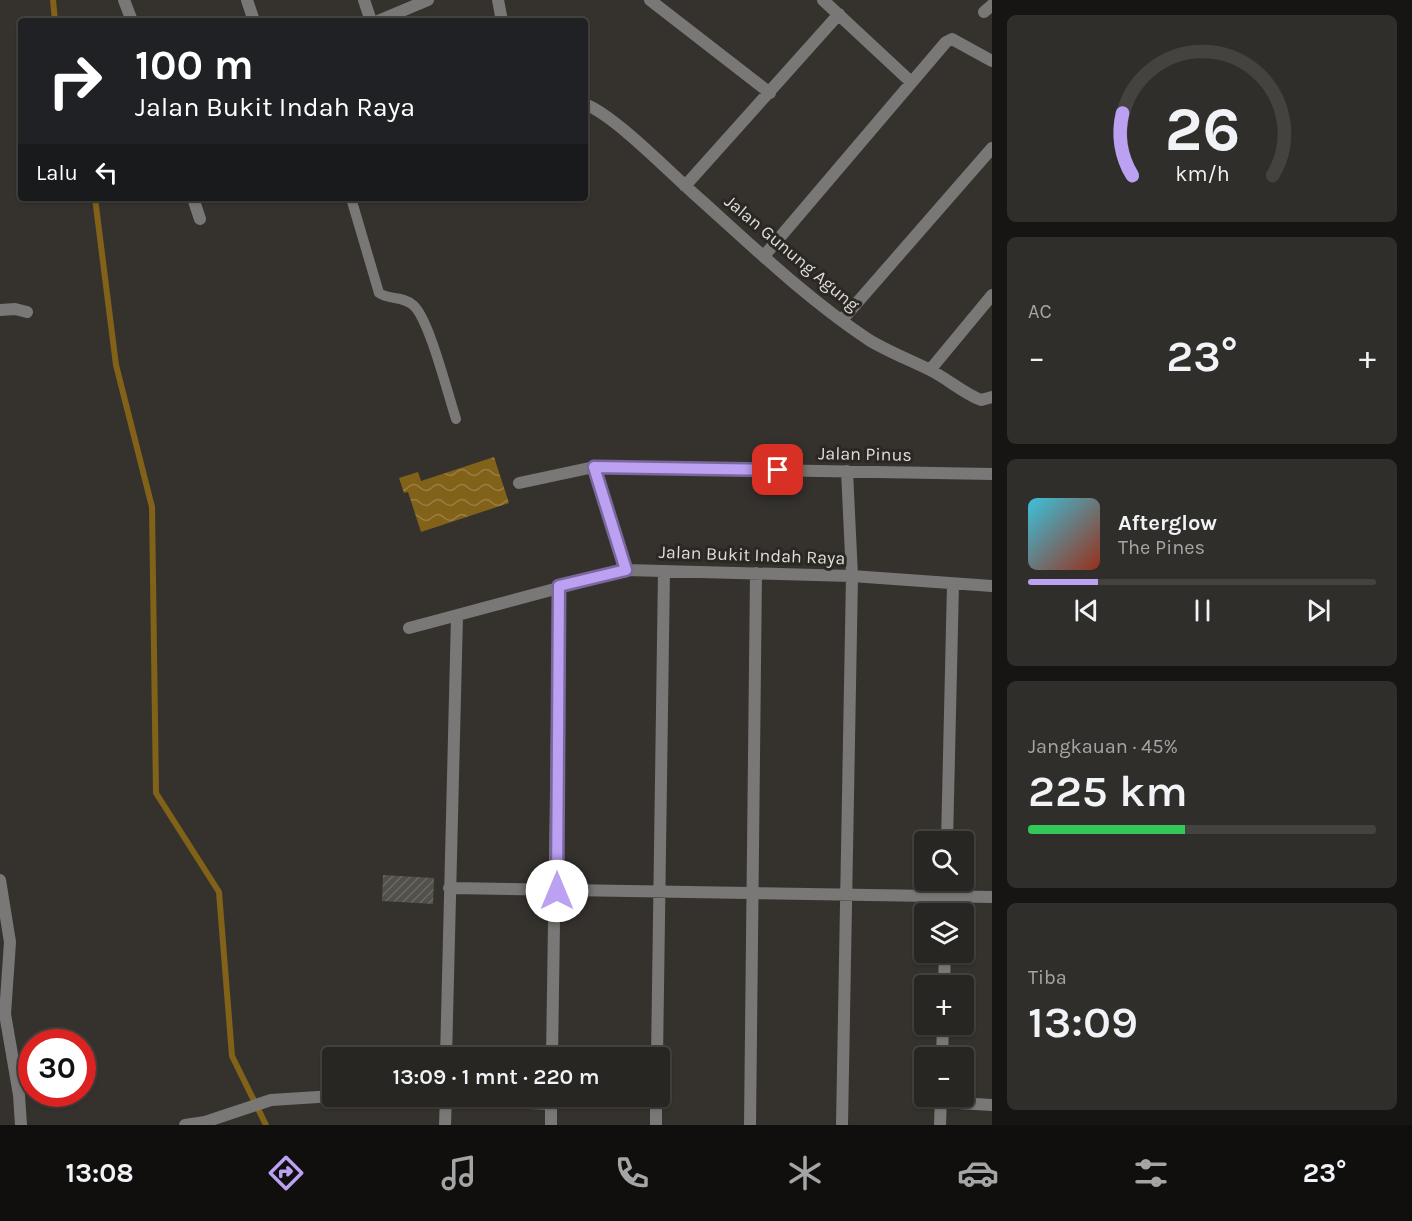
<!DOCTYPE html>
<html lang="id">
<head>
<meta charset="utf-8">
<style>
	body { margin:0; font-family:Karla,sans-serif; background:#302e2a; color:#f1f3f6; height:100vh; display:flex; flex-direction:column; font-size:22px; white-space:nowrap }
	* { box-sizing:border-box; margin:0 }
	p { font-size:20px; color:#a5a5a5 }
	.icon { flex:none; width:33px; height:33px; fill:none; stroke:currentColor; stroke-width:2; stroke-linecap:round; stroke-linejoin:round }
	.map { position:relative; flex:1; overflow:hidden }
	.panel { display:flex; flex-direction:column; gap:15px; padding:15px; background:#161513; width:420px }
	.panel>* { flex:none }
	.guide { position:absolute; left:18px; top:18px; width:570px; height:183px; border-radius:6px; box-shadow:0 2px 4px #0004,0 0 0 2px #444340; background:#202124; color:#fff; overflow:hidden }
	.fabs { position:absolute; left:914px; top:831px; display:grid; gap:12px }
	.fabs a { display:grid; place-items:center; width:60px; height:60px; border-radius:6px; background:#282622; box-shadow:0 2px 4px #0004,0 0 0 2px #444340; font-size:30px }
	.speed { position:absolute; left:18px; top:1029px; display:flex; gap:12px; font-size:30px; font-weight:700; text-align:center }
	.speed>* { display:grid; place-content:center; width:78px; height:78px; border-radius:50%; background:#282622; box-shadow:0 2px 4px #0004,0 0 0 2px #444340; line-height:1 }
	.speed .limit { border:9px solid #d22; background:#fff; color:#111 }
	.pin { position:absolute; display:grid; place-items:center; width:51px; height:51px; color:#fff; margin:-26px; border-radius:12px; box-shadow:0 3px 9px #0006 }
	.me { position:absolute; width:66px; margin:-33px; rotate:0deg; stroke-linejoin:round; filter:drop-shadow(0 0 4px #0008) }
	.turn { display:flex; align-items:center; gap:21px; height:126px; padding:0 18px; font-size:27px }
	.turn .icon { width:78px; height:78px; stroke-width:2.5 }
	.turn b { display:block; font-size:42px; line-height:51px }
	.then { display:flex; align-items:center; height:57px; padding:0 18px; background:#0003; gap:12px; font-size:22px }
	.big { font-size:45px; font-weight:600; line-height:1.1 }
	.panel .card { flex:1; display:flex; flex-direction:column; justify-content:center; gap:9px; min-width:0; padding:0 21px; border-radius:9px; background:#302e2a }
	.panel .dial { align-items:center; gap:0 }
	.dial svg { height:156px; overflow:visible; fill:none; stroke:#444340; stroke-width:7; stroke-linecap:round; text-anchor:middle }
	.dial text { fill:#f1f3f6; stroke:none }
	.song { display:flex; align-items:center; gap:18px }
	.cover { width:72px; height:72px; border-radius:9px; background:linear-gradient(135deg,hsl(190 70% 55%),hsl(10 70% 35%)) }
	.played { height:6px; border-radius:3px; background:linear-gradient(90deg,#bca0f2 20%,#444340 20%) }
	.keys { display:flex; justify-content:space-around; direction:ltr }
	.heat { display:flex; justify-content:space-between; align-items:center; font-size:33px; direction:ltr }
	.charge { height:9px; border-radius:4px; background:linear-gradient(90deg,#34c759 45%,#444340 0) }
	.trip { position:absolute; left:322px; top:1047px; width:348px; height:60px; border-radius:6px; background:#282622; box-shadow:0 2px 4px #0004,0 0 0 2px #444340; font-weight:600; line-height:60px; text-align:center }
	.menu { display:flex; height:96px; justify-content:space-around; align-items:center; background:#100f0e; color:#a5a5a5 }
	.menu .icon { width:42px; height:42px }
	.menu .on { color:#bca0f2 }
	.menu b { font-size:27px; color:#f1f3f6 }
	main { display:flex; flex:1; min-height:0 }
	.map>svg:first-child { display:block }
	.water { fill:url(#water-waves) }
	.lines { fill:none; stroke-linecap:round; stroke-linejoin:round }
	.stream { stroke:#826119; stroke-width:6 }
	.building { fill:url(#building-hatch) }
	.service { stroke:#797876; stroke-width:10 }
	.minor { stroke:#797876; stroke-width:12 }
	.route-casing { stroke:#7a689d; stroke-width:15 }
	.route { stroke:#bca0f2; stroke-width:10 }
	.labels { text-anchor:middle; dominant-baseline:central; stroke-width:6; stroke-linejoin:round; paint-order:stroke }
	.street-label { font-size:18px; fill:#deddda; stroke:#2b2824 }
</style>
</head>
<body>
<main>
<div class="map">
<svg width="992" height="1125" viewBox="0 0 992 1125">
	<defs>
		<pattern id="water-waves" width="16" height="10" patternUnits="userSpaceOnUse" patternTransform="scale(1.5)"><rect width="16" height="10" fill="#826119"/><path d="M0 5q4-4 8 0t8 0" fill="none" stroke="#997f45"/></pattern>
		<pattern id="building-hatch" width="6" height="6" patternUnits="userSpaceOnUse" patternTransform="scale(1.5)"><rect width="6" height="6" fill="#52504b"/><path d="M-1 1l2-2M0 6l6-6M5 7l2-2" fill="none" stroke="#6a6964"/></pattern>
	</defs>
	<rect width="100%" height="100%" fill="#35322e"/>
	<path class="water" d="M 494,457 L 509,503 L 421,532 L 408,492 L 404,493 L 399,478 L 418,472 L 421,481 Z"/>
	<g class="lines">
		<path class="stream" d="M 53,0 L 55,21
			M 95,198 L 116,365 L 152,507 L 156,793 L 219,892 L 232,1056 L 266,1125"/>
	</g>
	<path class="building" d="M 383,875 L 434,878 L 433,904 L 382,901 Z"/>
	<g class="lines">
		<path class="service" d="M 351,198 L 379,293 C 389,300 403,296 413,305 C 429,318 448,395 456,419"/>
		<path class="minor" d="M 124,0 L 132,21
			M 247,0 L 254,21
			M 364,0 L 371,21
			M 498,0 L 502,21
			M 650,0 L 770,93
			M 823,0 L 911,82
			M 984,12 L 992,5
			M 378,21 L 428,0
			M 585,104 C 617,117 672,175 701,200 C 754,248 809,300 869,340 C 889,352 910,360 930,370 C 948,379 963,393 981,400 L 992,397
			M 685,186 L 839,14
			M 193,198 L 200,219
			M 764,256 L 946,42 L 952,39 L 992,61
			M 0,310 L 15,309 L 27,312
			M 842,320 L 992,148
			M 930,370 L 992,295
			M 594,467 L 626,570
			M 519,483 L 594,467 L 992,474
			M 409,628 L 626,570 L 852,576 L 992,586
			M 947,842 L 953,584
			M 0,880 L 10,942 L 5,1014 L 19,1095 L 21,1125
			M 449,888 L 992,897
			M 945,914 L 946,880
			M 944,986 L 945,952
			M 446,1058 L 457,616
			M 552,1058 L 559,586
			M 657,1058 L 664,571
			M 942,1058 L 943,1024
			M 388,1096 L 551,1104
			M 941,1102 L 992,1105
			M 185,1125 L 205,1122 L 271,1100 L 334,1096
			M 445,1125 L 446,1096
			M 551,1125 L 551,1096
			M 656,1125 L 656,1096
			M 750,1125 L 756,573
			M 842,1125 L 852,576 L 847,471
			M 940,1125 L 941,1096"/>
	</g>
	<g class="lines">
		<defs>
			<path id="route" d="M 557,891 L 559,586 L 626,570 L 594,467 L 778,470"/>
		</defs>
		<use href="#route" class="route-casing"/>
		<use href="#route" class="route"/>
	</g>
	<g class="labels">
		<g class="street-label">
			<text transform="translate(792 253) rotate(40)">Jalan Gunung Agung</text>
			<text transform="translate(865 454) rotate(1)">Jalan Pinus</text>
			<text transform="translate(752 555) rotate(2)">Jalan Bukit Indah Raya</text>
		</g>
	</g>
</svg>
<div class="fabs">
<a><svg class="icon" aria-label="search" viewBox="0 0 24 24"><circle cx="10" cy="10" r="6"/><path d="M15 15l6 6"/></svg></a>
<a><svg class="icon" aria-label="layers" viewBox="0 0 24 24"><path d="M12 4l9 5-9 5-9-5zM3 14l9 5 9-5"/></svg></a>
<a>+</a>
<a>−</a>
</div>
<div class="speed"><div class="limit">30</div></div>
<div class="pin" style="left:778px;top:470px;background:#d93025"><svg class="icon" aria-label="arrive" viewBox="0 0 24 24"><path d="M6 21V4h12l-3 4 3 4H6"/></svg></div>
<svg class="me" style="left:557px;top:891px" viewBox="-20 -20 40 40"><circle r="19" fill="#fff"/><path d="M0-13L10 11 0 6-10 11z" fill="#bca0f2"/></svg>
<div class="trip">13:09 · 1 mnt · 220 m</div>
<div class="guide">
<div class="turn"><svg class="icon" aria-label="right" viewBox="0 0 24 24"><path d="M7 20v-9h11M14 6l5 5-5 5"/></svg><div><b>100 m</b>Jalan Bukit Indah Raya</div></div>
<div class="then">Lalu<svg class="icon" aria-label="left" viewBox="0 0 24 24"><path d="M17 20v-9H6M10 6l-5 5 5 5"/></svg></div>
</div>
</div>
<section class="panel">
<div class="card dial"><svg viewBox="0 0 100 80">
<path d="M14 69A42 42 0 1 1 86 69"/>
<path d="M14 69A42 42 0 0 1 9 37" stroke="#bca0f2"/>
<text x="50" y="56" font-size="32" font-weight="700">26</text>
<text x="50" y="72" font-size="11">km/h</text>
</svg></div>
<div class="card"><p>AC</p>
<div class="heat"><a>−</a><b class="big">23°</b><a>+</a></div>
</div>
<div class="card">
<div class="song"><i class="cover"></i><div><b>Afterglow</b><p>The Pines</p></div></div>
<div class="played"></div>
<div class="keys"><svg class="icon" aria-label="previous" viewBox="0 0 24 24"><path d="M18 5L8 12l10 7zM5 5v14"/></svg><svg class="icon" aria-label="pause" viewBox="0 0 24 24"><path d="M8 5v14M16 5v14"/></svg><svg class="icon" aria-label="next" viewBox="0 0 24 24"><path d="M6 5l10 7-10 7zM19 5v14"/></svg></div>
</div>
<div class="card"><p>Jangkauan · 45%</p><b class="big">225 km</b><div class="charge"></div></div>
<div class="card"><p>Tiba</p><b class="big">13:09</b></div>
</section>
</main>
<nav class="menu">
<b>13:08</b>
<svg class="icon on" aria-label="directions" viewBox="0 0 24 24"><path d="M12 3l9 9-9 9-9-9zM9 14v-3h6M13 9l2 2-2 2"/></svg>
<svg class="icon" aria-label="music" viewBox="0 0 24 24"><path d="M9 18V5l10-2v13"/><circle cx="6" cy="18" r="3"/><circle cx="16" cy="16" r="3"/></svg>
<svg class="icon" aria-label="phone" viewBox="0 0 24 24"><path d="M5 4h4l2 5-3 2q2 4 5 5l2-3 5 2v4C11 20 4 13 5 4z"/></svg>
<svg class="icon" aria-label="climate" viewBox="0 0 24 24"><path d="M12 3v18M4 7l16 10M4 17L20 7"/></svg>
<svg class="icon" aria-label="car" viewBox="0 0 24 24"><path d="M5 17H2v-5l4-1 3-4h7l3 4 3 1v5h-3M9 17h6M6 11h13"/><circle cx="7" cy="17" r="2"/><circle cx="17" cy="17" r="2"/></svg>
<svg class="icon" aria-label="filters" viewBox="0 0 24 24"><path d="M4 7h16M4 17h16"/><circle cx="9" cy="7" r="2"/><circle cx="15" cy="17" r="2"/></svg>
<b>23°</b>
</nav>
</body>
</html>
